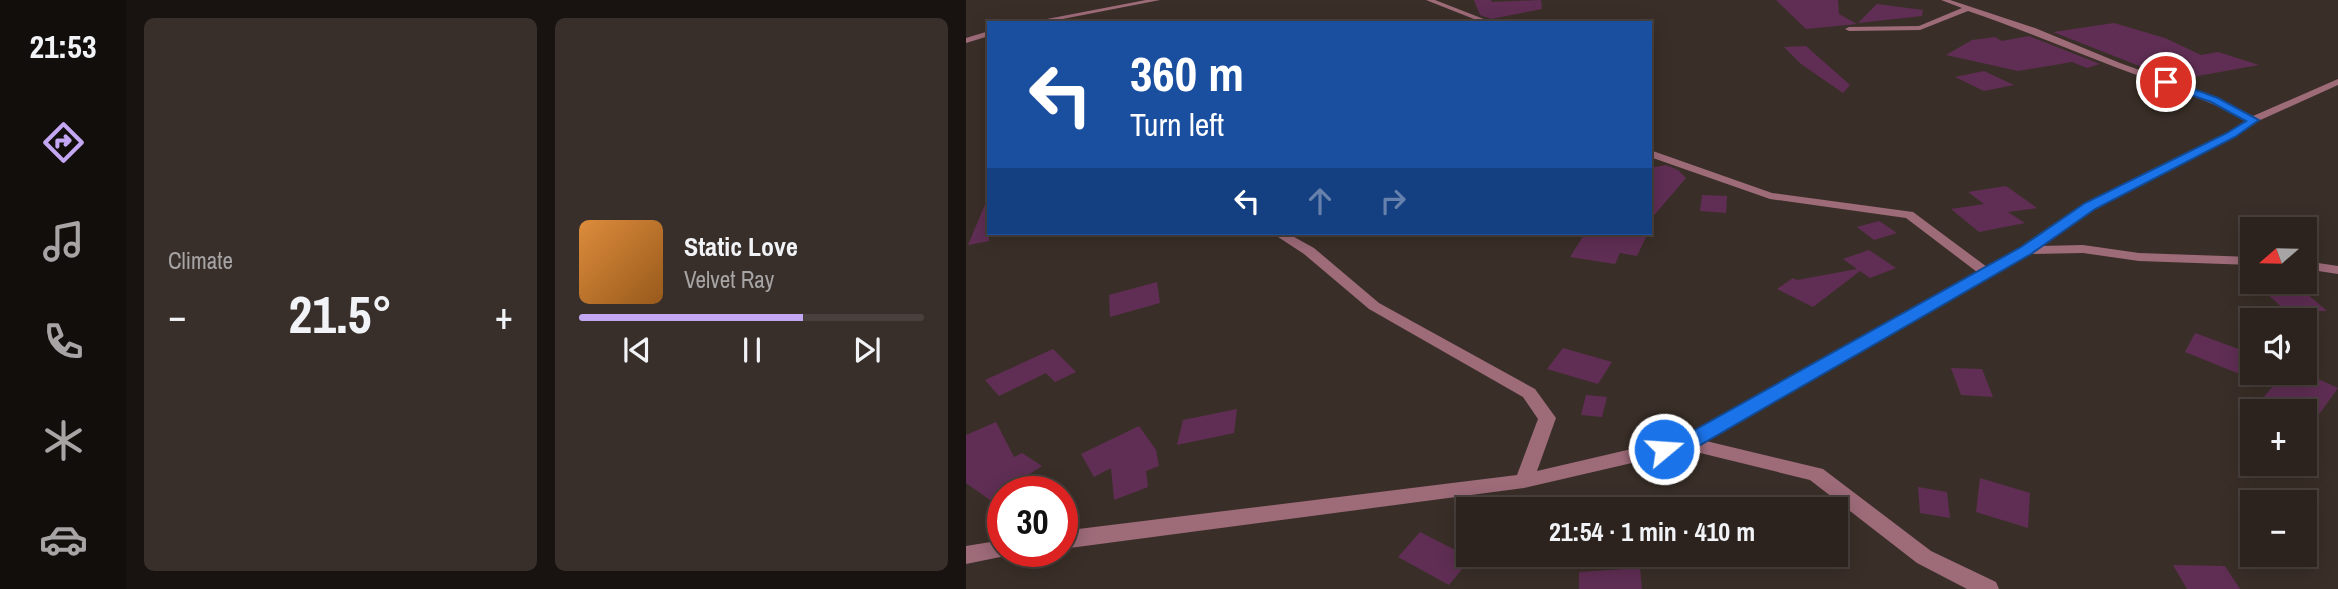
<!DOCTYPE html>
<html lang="en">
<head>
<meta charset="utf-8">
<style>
	body { margin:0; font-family:"Archivo Narrow",sans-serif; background:#382f2b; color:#f1f3f6; height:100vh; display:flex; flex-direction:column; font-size:26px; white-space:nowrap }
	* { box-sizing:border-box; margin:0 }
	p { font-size:23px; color:#a6a4a4 }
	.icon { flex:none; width:38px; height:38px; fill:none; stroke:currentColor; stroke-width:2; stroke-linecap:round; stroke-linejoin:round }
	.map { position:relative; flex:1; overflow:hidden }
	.details { display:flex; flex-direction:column; gap:18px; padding:18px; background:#181310; width:840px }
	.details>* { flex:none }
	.top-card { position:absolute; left:21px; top:21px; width:665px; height:214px; border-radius:0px; box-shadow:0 4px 18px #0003,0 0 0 2px #48403c; background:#1a4fa0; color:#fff; overflow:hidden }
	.needle { width:46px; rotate:250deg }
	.buttons { position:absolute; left:1274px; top:217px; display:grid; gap:14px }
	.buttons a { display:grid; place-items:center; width:77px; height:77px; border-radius:0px; background:#2c231e; box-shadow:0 4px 18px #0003,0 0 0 2px #48403c; font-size:35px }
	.speed { position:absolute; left:21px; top:476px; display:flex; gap:14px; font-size:35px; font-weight:700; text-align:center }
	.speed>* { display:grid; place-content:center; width:91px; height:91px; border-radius:50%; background:#2c231e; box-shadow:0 4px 18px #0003,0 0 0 2px #48403c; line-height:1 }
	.speed .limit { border:10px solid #d22; background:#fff; color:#111 }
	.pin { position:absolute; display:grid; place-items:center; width:60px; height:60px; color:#fff; margin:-30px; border:4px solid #fff; border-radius:50%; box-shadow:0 2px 7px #0007 }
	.me { position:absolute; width:77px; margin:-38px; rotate:72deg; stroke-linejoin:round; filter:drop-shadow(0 0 5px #0008) }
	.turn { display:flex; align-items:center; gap:24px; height:147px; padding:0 28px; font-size:32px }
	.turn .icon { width:91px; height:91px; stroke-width:2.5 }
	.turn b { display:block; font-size:49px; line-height:60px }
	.lanes { display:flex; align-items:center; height:66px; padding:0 28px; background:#0003; justify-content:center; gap:35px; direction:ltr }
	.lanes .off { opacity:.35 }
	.big { font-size:52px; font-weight:800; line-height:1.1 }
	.details .card { flex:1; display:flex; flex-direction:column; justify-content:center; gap:10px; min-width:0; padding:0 24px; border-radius:10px; background:#382f2b }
	.song { display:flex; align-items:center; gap:21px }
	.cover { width:84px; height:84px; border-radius:10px; background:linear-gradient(135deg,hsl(30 70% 55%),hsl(30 70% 35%)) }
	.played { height:7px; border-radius:4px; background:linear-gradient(90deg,#c3a7f2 65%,#48403c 65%) }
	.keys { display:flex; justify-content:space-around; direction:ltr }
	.heat { display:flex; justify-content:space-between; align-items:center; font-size:38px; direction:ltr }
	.details .tiles { flex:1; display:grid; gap:18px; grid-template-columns:repeat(2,1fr) }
	.trip { position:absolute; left:490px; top:497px; width:392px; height:70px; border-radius:0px; background:#2c231e; box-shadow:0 4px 18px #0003,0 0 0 2px #48403c; font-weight:800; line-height:70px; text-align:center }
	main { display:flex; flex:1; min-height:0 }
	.tab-bar { display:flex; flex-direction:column; width:126px; justify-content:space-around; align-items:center; background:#120e0c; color:#a6a4a4 }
	.tab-bar .icon { width:49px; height:49px }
	.tab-bar .on { color:#c3a7f2 }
	.tab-bar b { font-size:32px; color:#f1f3f6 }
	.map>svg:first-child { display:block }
	.building { fill:#602e54 }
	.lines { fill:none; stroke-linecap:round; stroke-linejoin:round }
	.street { fill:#9e6b79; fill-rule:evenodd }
	.route { fill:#1a73e8; stroke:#114b97; stroke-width:2 }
</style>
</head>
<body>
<main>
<nav class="tab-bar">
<b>21:53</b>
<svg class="icon on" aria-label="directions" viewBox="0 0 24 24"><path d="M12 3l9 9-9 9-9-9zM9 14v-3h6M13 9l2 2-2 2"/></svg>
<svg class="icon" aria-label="music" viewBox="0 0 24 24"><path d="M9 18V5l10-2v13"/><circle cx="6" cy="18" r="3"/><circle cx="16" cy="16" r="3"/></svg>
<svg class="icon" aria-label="phone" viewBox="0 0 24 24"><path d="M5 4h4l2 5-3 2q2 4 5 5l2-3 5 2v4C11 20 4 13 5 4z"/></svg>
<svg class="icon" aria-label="climate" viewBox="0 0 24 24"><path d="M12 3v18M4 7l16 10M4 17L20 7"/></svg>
<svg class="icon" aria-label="car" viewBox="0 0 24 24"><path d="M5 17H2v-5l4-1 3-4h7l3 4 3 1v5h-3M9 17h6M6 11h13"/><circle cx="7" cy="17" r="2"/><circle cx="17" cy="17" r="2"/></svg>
</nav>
<section class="details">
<div class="tiles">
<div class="card"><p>Climate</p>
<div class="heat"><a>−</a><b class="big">21.5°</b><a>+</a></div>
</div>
<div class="card">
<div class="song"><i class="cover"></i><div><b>Static Love</b><p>Velvet Ray</p></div></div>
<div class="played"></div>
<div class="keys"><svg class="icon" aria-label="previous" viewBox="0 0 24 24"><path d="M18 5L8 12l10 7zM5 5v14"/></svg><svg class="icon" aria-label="pause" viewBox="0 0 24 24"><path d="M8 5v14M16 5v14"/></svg><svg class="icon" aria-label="next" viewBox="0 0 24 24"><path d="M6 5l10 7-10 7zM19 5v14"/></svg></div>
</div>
</div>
</section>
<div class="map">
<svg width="1372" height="589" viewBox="0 0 1372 589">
	<rect width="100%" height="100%" fill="#3a2f28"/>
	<path class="building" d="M 508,0 L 525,0 L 526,2 L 575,0 L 576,9 L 525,19 L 514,15 Z
		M 810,0 L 872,0 L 873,14 L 891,24 L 840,29 Z
		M 911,4 L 957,10 L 956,16 L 892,23 Z
		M 1148,23 L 1199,38 L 1235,55 L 1252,52 L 1293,65 L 1209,80 L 1087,32 Z
		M 1063,36 L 1134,64 L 1121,68 L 1106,62 L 1052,71 L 980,55 L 1006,40 L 1029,37 L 1036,41 Z
		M 840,46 L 884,85 L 877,93 L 835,64 L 818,47 Z
		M 1018,71 L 1048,85 L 1018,91 L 989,77 Z
		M 700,165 L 712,170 L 720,178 L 684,220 L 684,168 Z
		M 1040,186 L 1071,208 L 1042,212 L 1059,223 L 1013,232 L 985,209 L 1018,204 L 1002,192 Z
		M 736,195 L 761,196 L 760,213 L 734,211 Z
		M 22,197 L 23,241 L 2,245 Z
		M 913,221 L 931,233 L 908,240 L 891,227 Z
		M 619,233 L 641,234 L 682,233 L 671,256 L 654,253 L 649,264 L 604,257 Z
		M 903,250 L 930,268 L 904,278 L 894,271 L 847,307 L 811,289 L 827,278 L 831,280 L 891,269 L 877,259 Z
		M 191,282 L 194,303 L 144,317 L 143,295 Z
		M 1288,282 L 1327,282 L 1361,311 L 1320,311 Z
		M 1229,333 L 1286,354 L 1286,365 L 1281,377 L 1219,352 Z
		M 597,348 L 646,362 L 632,384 L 581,369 Z
		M 87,349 L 110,372 L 89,382 L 80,373 L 33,396 L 19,380 Z
		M 985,368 L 1016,369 L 1027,397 L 995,395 Z
		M 1318,373 L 1339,373 L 1372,388 L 1339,434 L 1339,411 L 1325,411 L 1297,398 Z
		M 620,395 L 641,397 L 636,417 L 615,415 Z
		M 271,409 L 268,433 L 211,445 L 217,420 Z
		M 30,422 L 48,457 L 56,453 L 76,466 L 24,500 L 0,483 L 0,435 Z
		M 173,426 L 190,450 L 193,466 L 180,471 L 182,487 L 148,500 L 145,468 L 128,477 L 115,454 Z
		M 1014,478 L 1064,493 L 1062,528 L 1010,512 Z
		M 952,487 L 981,492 L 984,518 L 954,513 Z
		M 454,532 L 505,558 L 483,585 L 432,557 Z
		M 1207,565 L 1259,566 L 1274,589 L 1221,589 Z
		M 674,568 L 676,589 L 613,589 L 613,572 Z"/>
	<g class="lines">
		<path class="street" d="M 180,0 L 194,0 L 76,23 L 60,23 Z
			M 460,0 L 469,0 L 528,23 L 518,23 Z
			M 975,0 L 984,0 L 1069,28 L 1154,63 L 1251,98 L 1287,116 L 1372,79 L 1372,85 L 1290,122 L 1269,137 L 1128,208 L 1074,246 L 1117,245 L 1173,253 L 1286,257 L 1286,265 L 1173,261 L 1117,253 L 1063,254 L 740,441 L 857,469 L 965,551 L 1030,582 L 1033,589 L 1001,589 L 951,563 L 844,480 L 722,450 L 558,488 L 96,549 L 96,531 L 551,475 L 572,419 L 557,397 L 403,309 L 338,254 L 306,233 L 321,233 L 348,248 L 413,303 L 569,389 L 590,418 L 571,471 L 717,437 L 1011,272 L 940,218 L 804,199 L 684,157 L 684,150 L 806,193 L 947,212 L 1021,267 L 1055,247 L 1120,204 L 1261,133 L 1280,120 C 1238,98 1194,84 1149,67 C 1100,48 1052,28 1002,11 L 954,30 L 883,31 L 879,29 L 883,27 L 953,26 L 996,8 Z
			M 23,31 L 23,36 L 0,43 L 0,38 Z
			M 1339,261 L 1372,266 L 1372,274 L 1339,269 Z
			M 37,540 L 37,551 L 46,551 L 44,555 L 0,564 L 0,546 Z"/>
	</g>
	<path class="route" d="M 1200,79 L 1252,98 L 1293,120 L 1269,137 L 1129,209 L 1065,254 L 729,448 L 698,456 L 691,454 L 688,449 L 691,443 L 716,437 L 1055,247 L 1119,203 L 1261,133 L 1280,121 L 1245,102 L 1196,85 L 1195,82 Z"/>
</svg>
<div class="buttons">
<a><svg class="needle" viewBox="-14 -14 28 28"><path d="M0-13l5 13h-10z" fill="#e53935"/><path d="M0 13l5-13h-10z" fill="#a6a4a4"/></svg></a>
<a><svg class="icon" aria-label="sound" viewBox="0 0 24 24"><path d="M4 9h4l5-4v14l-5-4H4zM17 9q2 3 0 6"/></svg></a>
<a>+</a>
<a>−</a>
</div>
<div class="speed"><div class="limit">30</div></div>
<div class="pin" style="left:1200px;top:82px;background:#d93025"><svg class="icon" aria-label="arrive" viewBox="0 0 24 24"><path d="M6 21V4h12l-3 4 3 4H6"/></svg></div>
<svg class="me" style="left:698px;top:449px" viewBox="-20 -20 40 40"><circle r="17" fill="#1a73e8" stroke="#fff" stroke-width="3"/><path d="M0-11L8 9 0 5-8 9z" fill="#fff"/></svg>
<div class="trip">21:54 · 1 min · 410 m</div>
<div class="top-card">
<div class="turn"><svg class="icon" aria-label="left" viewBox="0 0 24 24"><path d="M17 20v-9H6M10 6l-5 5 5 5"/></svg><div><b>360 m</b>Turn left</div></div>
<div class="lanes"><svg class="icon" aria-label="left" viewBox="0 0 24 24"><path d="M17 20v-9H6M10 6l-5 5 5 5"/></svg><svg class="icon off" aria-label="ahead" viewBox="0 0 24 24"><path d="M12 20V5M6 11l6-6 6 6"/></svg><svg class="icon off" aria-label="right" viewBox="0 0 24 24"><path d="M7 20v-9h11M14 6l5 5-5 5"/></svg></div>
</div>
</div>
</main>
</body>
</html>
